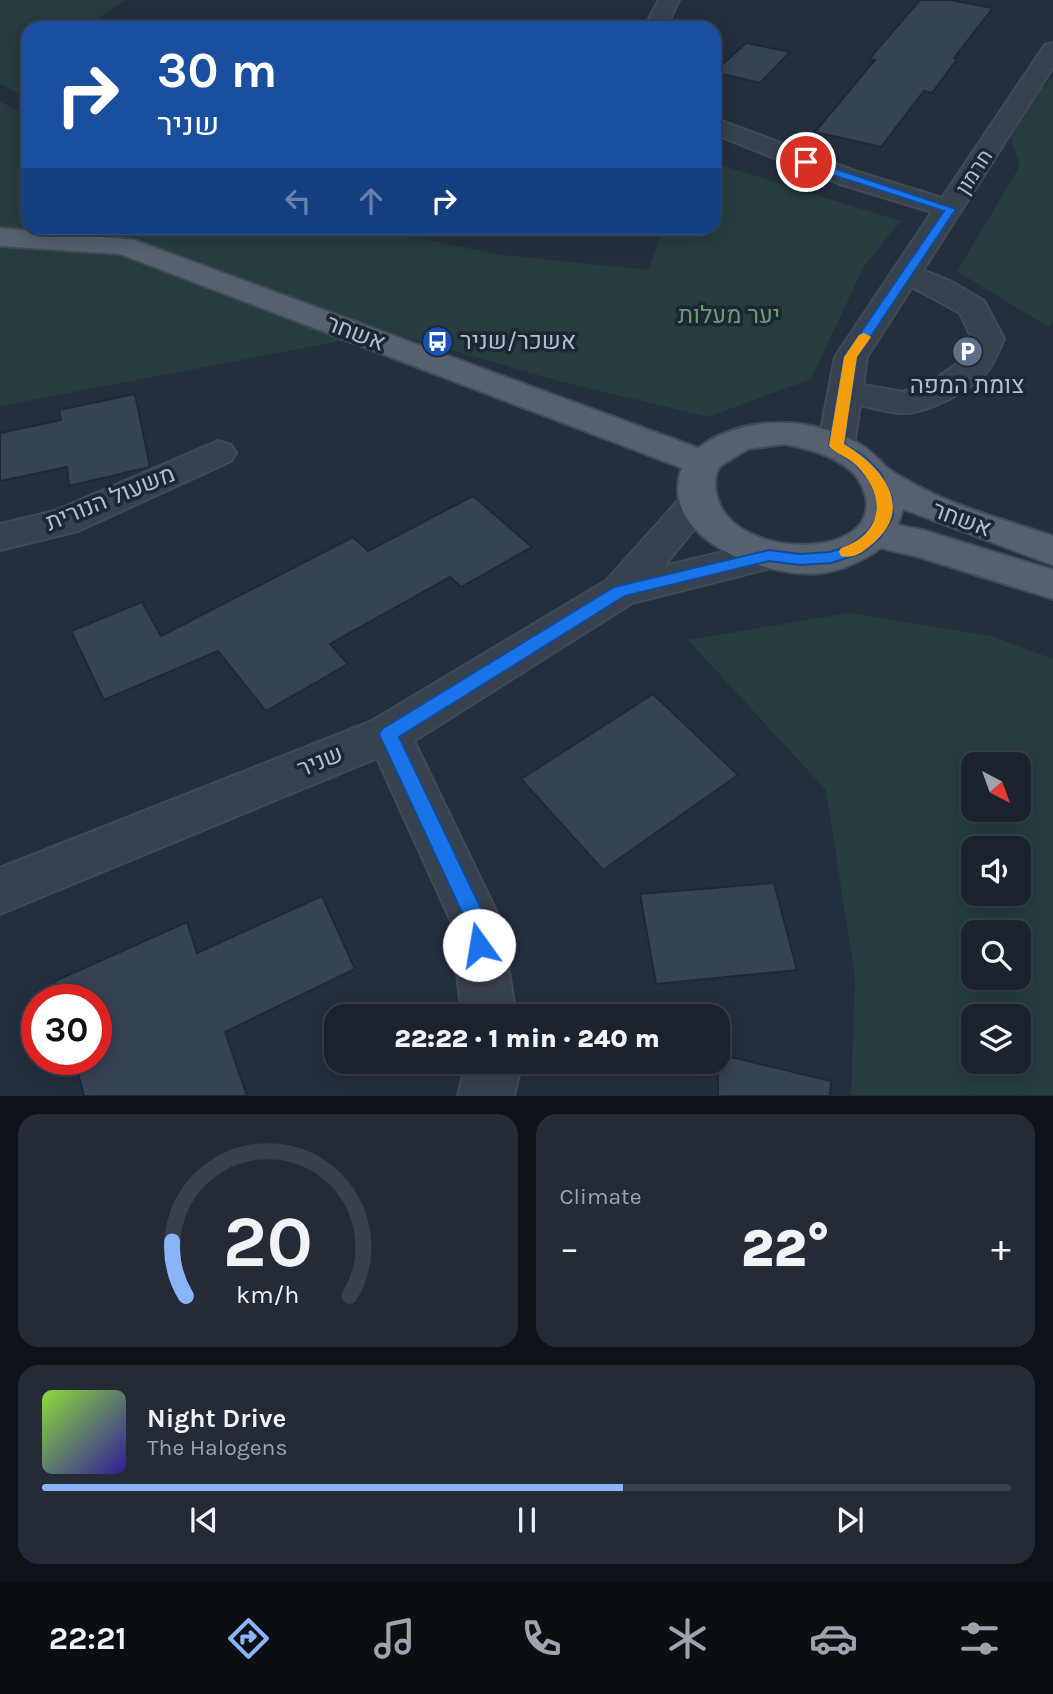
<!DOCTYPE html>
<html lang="en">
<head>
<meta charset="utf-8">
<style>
	body { margin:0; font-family:Karla,Heebo,sans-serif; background:#242b36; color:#f1f3f6; height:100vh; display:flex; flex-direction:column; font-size:26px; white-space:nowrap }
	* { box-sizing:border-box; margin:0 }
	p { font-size:23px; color:#a0a4aa }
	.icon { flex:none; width:38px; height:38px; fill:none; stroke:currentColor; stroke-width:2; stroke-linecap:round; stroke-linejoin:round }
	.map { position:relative; height:1096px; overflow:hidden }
	.drawer { display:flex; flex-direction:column; gap:18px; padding:18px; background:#0f1319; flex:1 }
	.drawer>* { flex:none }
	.hud { position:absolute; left:21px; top:21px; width:700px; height:214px; border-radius:21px; box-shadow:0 4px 18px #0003,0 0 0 2px #39404a; background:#1a4fa0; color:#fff; overflow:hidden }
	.needle { width:46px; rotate:139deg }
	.buttons { position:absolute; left:961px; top:752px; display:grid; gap:14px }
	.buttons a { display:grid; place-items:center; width:70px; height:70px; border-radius:14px; background:#1b232e; box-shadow:0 4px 18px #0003,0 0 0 2px #39404a; font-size:35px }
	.speed { position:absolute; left:21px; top:984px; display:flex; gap:14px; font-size:35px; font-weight:700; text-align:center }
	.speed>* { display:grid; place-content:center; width:91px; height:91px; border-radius:50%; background:#1b232e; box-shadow:0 4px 18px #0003,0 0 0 2px #39404a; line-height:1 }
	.speed .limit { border:10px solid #d22; background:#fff; color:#111 }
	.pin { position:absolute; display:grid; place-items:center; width:60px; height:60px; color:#fff; margin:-30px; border:4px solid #fff; border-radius:50%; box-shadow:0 2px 7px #0007 }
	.me { position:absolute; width:77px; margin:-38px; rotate:347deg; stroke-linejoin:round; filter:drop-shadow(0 0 5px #0008) }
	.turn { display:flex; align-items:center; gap:24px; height:147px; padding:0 21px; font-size:32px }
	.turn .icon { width:91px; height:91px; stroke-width:2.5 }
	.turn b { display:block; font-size:49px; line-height:60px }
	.lanes { display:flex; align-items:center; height:66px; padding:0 21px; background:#0003; justify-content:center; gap:35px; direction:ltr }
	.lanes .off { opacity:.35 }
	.big { font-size:52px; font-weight:800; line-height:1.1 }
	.drawer .tile { flex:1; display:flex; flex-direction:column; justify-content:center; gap:10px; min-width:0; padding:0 24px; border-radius:21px; background:#242b36 }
	.drawer .dial { align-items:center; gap:0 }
	.dial svg { height:182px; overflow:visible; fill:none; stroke:#39404a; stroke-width:7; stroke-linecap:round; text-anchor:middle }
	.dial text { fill:#f1f3f6; stroke:none }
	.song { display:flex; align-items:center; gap:21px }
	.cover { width:84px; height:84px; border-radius:10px; background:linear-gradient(135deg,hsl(90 70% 55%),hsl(250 70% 35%)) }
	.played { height:7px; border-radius:4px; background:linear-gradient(90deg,#8ab4f8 60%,#39404a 60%) }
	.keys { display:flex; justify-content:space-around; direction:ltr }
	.heat { display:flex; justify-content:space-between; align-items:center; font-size:38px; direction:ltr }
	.drawer .tiles { flex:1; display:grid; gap:18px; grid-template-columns:1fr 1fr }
	.tile:last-child { grid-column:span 2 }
	.trip { position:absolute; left:324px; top:1004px; width:406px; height:70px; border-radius:21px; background:#1b232e; box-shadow:0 4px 18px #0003,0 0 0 2px #39404a; font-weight:800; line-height:70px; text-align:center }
	.dock { display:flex; height:112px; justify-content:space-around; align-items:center; background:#0b0e12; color:#a0a4aa }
	.dock .icon { width:49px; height:49px }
	.dock .active { color:#8ab4f8 }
	.dock b { font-size:32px; color:#f1f3f6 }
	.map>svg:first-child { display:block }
	.green { fill:#263c3f; fill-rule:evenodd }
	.building { fill:#364354; stroke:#1f2835; stroke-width:2 }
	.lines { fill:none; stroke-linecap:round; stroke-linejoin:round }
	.minor-casing { stroke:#414a57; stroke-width:4 }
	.major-casing { stroke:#414a57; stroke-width:4 }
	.minor { fill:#38414e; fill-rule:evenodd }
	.major { fill:#56606e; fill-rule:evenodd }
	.route { fill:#1a73e8; stroke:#114b97; stroke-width:2 }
	.slow { fill:#f59e0b }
	.labels { text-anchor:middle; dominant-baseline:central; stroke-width:7; stroke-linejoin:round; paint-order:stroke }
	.far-street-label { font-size:21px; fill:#b4bcc9; stroke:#1d2633 }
	.park-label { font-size:24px; fill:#6b9a76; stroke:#1d2633 }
	.street-label { font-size:24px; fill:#b4bcc9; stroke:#1d2633 }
	.poi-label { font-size:24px; fill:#b4bcc9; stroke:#1d2633; text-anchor:start }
</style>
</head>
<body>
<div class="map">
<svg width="1053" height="1096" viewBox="0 0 1053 1096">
	<rect width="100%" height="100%" fill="#242f3e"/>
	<path class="green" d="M 0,0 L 125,0 L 85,28 L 28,28 L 28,100 L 0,83 Z
		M 1053,76 L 1053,321 L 1048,327 L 957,271 L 1020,166 L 1008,128 Z
		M 0,101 L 28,116 L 28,228 L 368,228 L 502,255 L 649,270 L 663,228 L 714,228 L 714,163 L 901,221 L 864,266 L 811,379 L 708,417 L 563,382 L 388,332 L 0,406 Z
		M 849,613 L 992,636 L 1053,659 L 1053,1095 L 851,1095 L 855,978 L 826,790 L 688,640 ZM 973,765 L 1018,765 L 1018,810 L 973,810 ZM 973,849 L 1018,849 L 1018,894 L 973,894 ZM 973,933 L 1018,933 L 1018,978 L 973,978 ZM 973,1017 L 1018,1017 L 1018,1062 L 973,1062 Z"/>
	<path class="building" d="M 920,0 L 950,0 L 993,8 L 954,58 L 957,59 L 932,93 L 924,91 L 881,147 L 815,132 L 875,60 L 869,59 Z
		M 746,43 L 790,52 L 760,83 L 714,72 Z
		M 135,394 L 150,467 L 69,486 L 67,467 L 0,481 L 0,433 L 61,420 L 59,410 Z
		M 473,496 L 532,547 L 461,587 L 450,577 L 330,644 L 348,664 L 266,711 L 218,651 L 104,700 L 71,631 L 142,602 L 161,636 L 353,537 L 368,551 Z
		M 653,694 L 738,775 L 603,870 L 521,779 Z
		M 774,883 L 797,970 L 656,984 L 640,894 Z
		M 322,896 L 355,969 L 225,1032 L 247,1096 L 84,1096 L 74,1059 L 96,1059 L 96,999 L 59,999 L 55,981 L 187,922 L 197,953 Z
		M 718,1054 L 831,1081 L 830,1096 L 718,1096 Z"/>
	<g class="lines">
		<defs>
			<path id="minor" d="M 659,0 L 679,0 L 666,28 L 644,28 Z
				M 1053,43 L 1053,67 L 923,270 L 950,281 L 984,301 L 1004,339 C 999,350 994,364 986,373 C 971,390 926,414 903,413 C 889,413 874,408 860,405 L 854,446 L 848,454 L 836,457 L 824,454 L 818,446 L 835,357 L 932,212 L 840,184 L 714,134 L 714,118 L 858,172 L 942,198 L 1045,45 ZM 912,287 L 960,313 L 972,339 L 961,361 L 930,383 L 903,392 L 863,385 L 867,357 Z
				M 218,441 L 231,445 L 236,453 L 231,461 L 78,531 L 0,550 L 0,524 L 55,511 Z
				M 699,488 L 712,492 L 717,501 L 664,566 L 769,541 L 783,545 L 788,555 L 783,565 L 632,603 L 414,741 L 501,921 L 516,1017 L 462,1017 L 451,921 L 377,758 L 0,914 L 0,868 L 372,721 L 606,581 L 686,492 Z
				M 466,1062 L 522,1062 L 514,1096 L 458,1096 Z"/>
			<path id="major" d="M 0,228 L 134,240 L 698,448 C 744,414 813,416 861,445 C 872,451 880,462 889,469 C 903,479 921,488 936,495 C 973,512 1015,523 1053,536 L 1053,565 L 903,509 L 898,525 L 923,530 L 1053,570 L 1053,599 L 919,557 L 881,548 C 863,561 843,570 822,573 C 768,579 655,539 682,468 L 120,254 L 0,246 ZM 785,444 C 811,449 850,459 862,486 C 896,561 732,564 717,496 C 714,485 714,476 720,466 L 748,449 Z"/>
		</defs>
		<use href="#minor" class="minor-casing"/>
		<use href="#major" class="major-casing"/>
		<use href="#minor" class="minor"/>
		<use href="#major" class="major"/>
	</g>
	<path class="route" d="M 806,159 L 956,209 L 857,357 L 844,444 L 864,456 L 881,473 L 892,497 L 893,517 L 880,538 L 862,553 L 831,563 L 800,565 L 769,561 L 625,596 L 399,737 L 487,921 L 490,945 L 487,952 L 479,955 L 472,952 L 466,921 L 379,734 L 382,729 L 614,587 L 769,550 L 800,554 L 830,552 L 851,545 L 869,530 L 877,517 L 877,497 L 869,479 L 854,463 L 829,446 L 844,357 L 944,211 L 802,165 L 801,162 Z"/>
	<path class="slow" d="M 864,333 L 871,337 L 857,357 L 844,444 C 883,467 917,509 870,546 C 862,553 852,559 841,556 L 839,552 L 841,548 C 884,534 887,495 856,465 C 848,457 836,454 829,446 L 844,357 L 859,335 Z"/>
	<defs>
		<symbol id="bus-disc" viewBox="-11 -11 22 22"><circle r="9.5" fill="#1a4fb4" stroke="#1d2633"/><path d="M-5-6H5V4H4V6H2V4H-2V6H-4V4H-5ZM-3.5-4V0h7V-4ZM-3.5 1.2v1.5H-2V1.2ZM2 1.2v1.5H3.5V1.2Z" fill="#fff"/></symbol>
		<symbol id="parking-disc" viewBox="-11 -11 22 22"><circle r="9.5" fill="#5c6f8a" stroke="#1d2633"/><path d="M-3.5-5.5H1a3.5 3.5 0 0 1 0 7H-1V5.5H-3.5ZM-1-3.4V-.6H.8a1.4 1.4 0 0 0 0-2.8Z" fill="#fff"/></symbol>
	</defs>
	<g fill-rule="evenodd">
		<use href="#bus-disc" x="420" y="324" width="35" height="35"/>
		<use href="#parking-disc" x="950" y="334" width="35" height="35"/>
	</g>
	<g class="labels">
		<g class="far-street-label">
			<text transform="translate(974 172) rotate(-57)">חרמון</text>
		</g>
		<g class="park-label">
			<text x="729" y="315">יער מעלות</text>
		</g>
		<g class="street-label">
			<text transform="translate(356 333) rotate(21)">אשחר</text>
			<text transform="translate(110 498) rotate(-22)">משעול הנורית</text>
			<text transform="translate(962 519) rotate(20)">אשחר</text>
			<text transform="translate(320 761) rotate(-22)">שניר</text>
		</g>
		<g class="poi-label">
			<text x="460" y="341">אשכר/שניר</text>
			<text x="967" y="385" text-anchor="middle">צומת המפה</text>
		</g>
	</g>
</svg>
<div class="buttons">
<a><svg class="needle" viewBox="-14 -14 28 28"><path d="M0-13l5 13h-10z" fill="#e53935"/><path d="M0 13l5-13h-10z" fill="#a0a4aa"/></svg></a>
<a><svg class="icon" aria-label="sound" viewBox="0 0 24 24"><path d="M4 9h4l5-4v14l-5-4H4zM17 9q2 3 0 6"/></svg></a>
<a><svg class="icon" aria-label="search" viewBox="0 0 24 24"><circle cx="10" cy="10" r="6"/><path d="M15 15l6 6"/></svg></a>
<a><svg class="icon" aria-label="layers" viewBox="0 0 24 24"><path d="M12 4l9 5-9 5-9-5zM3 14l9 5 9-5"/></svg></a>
</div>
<div class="speed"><div class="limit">30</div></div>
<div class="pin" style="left:806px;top:162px;background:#d93025"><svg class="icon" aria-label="arrive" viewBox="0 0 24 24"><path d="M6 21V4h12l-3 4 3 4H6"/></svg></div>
<svg class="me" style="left:479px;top:945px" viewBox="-20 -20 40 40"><circle r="19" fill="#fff"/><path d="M0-13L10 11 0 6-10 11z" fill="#1a73e8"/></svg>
<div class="trip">22:22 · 1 min · 240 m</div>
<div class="hud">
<div class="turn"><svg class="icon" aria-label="right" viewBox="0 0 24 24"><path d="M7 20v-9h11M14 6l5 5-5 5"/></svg><div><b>30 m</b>שניר</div></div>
<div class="lanes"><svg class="icon off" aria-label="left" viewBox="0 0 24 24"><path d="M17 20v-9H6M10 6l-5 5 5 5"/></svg><svg class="icon off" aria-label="ahead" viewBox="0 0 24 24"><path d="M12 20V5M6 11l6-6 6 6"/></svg><svg class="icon" aria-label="right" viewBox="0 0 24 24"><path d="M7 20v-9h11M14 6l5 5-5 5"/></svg></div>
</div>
</div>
<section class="drawer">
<div class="tiles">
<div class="tile dial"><svg viewBox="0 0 100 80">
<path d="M14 69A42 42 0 1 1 86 69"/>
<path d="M14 69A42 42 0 0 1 8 45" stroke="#8ab4f8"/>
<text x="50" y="56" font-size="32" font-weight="700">20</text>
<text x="50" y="72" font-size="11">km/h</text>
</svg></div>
<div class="tile"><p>Climate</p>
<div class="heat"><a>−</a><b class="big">22°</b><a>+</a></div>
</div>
<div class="tile">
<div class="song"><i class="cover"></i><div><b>Night Drive</b><p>The Halogens</p></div></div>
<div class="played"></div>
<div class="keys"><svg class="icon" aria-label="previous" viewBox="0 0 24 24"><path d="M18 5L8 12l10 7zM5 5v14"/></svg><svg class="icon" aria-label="pause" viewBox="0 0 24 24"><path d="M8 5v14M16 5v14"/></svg><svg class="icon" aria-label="next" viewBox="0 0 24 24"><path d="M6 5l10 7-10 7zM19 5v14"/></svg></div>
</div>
</div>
</section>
<nav class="dock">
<b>22:21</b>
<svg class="icon active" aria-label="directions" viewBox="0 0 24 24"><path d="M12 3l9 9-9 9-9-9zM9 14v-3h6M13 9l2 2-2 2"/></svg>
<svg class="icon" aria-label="music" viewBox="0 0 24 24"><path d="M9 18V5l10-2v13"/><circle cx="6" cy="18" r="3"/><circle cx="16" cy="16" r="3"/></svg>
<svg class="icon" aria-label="phone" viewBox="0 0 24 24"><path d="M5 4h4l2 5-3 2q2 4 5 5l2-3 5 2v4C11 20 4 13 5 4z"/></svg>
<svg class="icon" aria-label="climate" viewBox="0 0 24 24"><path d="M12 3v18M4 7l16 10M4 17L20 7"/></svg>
<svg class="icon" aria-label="car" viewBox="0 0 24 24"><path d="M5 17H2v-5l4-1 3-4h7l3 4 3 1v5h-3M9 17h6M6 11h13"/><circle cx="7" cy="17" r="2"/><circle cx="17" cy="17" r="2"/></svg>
<svg class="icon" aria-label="filters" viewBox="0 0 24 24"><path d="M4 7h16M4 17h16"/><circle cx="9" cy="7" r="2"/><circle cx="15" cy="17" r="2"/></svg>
</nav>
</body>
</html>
